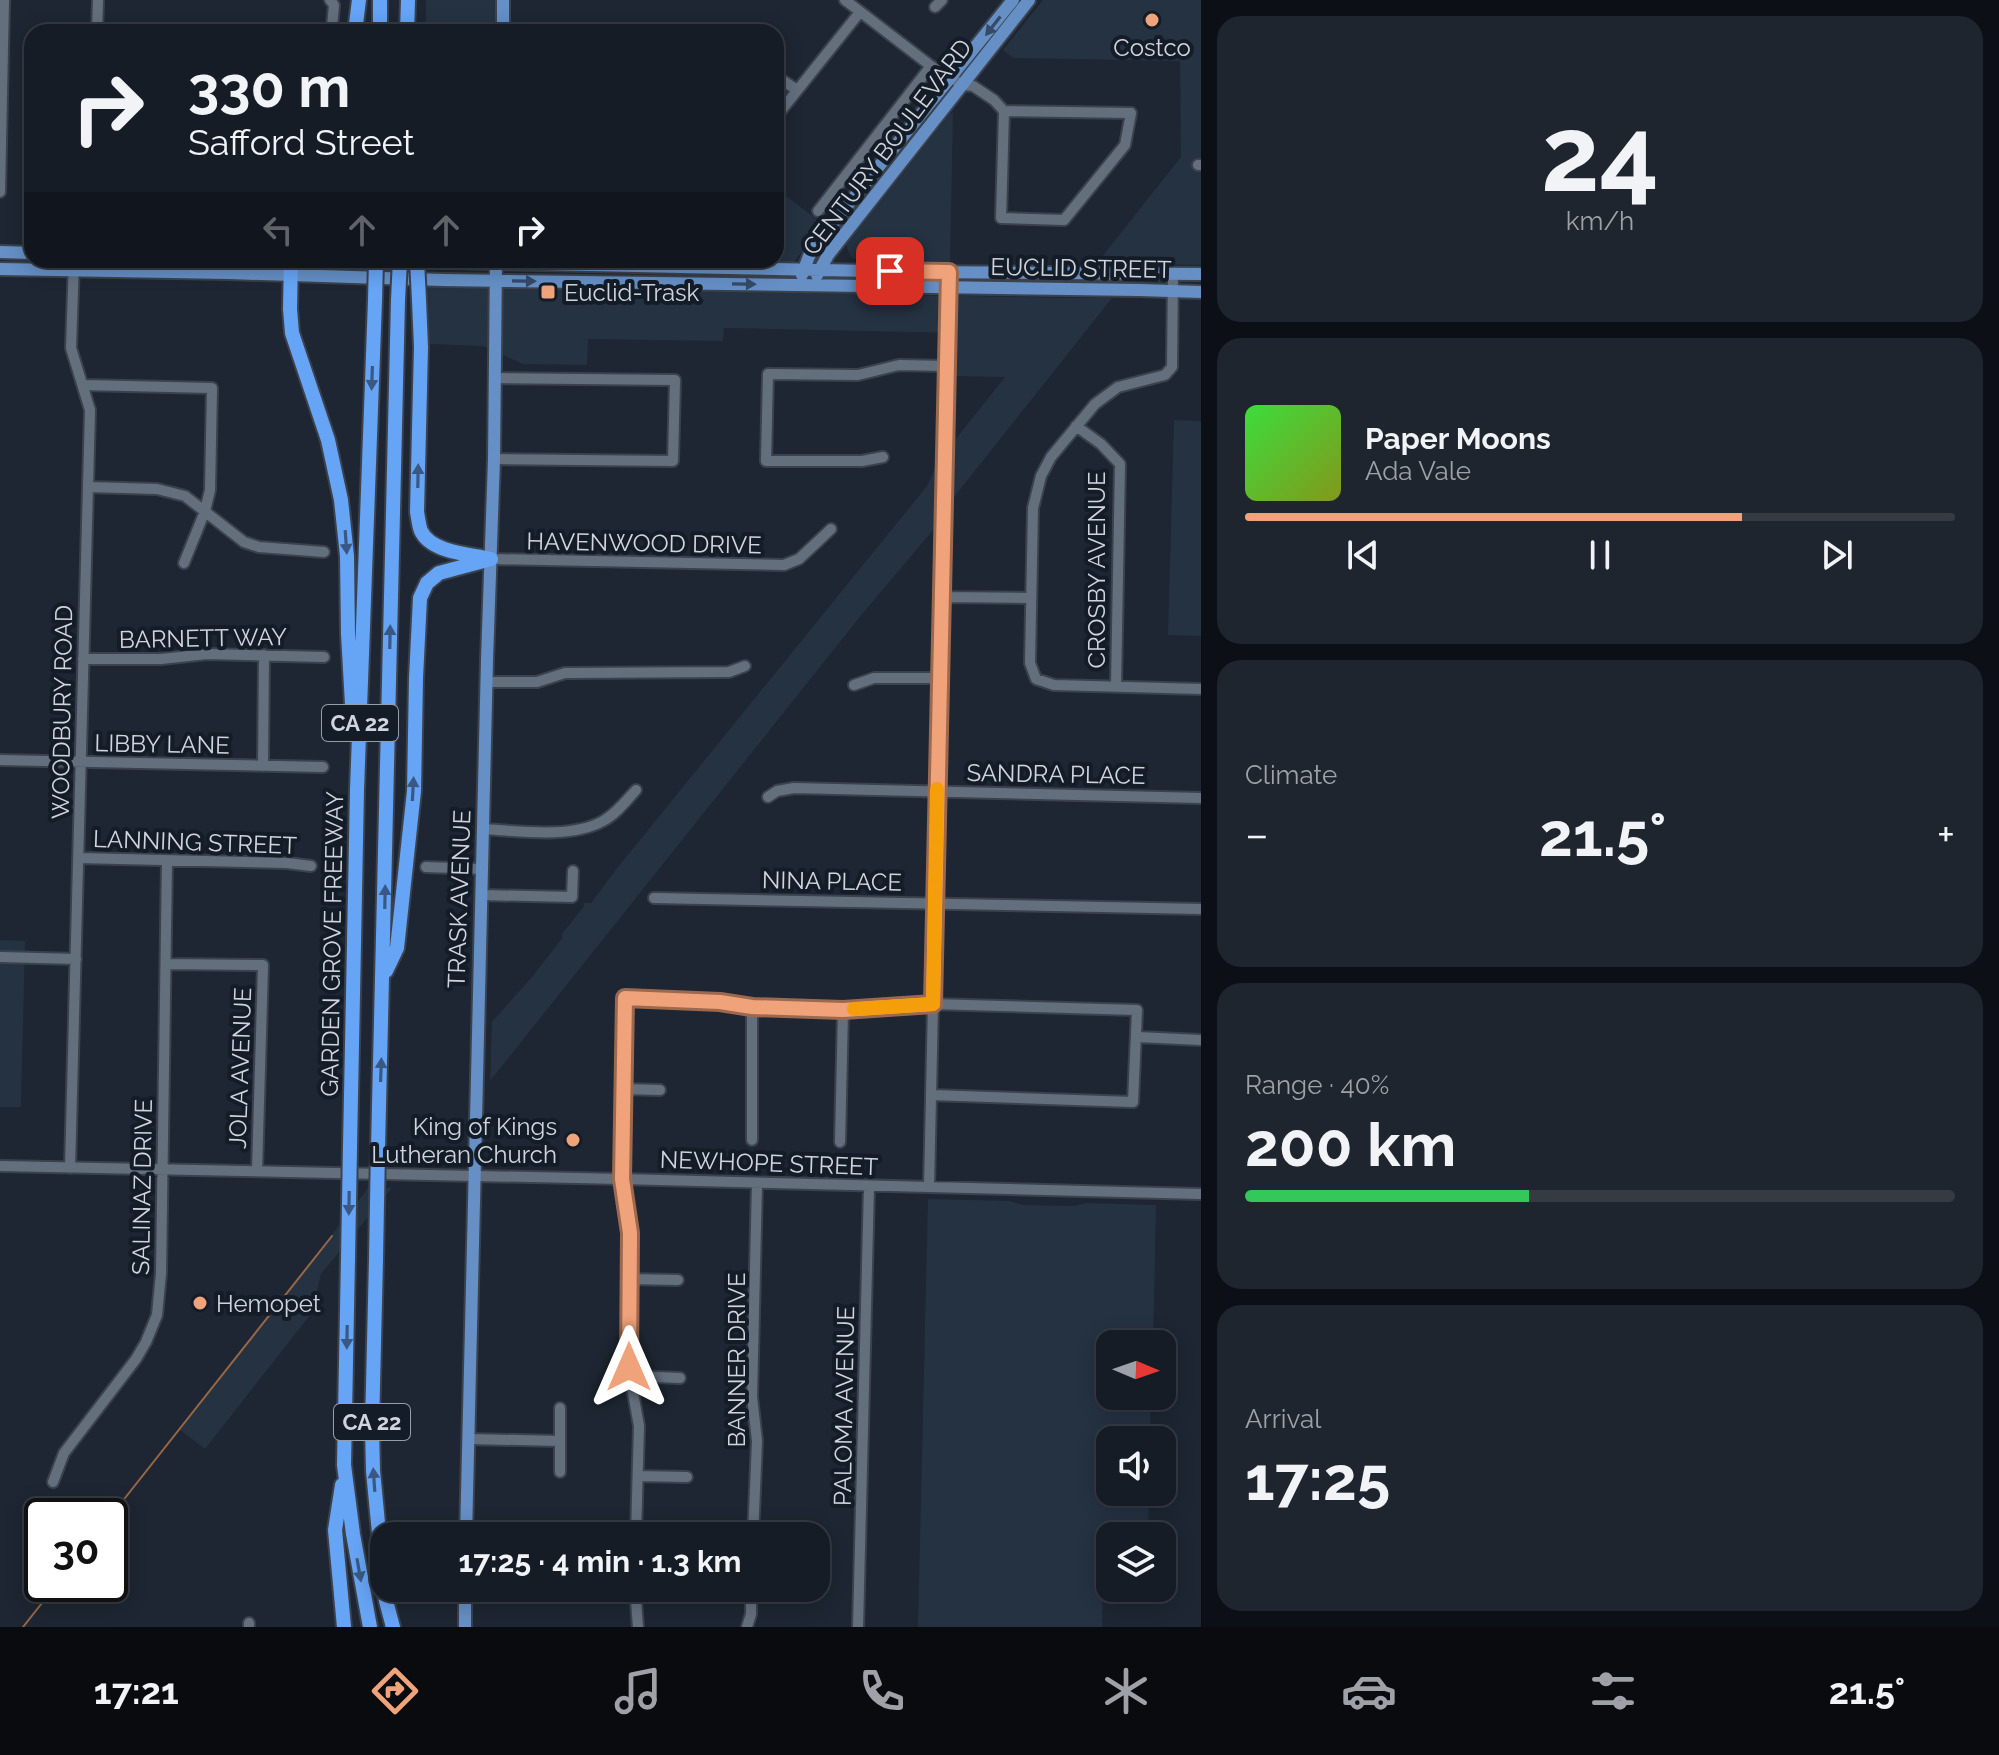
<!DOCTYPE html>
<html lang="en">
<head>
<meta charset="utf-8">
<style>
	body { margin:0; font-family:Raleway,sans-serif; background:#1f252e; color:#f1f3f6; height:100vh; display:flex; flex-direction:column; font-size:30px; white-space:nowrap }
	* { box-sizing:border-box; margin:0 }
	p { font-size:26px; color:#9ea1a7 }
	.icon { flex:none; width:44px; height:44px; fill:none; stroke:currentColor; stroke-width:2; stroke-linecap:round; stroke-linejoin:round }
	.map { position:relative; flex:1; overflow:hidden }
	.side { display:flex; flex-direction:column; gap:16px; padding:16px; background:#0c0f15; width:798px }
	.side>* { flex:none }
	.top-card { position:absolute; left:24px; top:24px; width:760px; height:244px; border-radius:24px; box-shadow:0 4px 20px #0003,0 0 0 2px #353a43; background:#161c26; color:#f1f3f6; overflow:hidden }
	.needle { width:52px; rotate:92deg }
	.fabs { position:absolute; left:1096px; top:1330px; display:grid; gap:16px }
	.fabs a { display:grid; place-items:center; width:80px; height:80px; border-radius:16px; background:#161c26; box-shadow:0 4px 20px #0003,0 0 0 2px #353a43; font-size:40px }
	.speed { position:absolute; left:24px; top:1498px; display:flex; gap:16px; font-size:40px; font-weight:700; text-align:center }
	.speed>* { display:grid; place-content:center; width:104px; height:104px; border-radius:50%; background:#161c26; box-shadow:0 4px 20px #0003,0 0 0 2px #353a43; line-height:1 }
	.speed .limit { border:4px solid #111; border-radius:12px; background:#fff; color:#111 }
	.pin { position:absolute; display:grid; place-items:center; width:68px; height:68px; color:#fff; margin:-34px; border-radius:16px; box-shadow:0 4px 12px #0006 }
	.me { position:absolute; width:88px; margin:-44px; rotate:0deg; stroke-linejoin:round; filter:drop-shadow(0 0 6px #0008) }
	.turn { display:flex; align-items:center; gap:28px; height:168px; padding:0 32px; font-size:36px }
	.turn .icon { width:104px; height:104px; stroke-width:2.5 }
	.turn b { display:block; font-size:56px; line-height:68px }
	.lanes { display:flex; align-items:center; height:76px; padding:0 32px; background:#0003; justify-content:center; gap:40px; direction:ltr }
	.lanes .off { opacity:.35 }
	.big { font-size:60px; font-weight:700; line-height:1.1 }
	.side .card { flex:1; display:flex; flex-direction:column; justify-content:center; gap:12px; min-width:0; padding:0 28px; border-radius:24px; background:#1f252e }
	.side .dial { align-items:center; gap:0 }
	.dial b { font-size:104px; line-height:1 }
	.song { display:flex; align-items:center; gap:24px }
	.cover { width:96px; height:96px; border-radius:12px; background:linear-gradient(135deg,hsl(120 70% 55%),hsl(70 70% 35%)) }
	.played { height:8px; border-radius:4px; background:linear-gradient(90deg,#f0a27a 70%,#353a43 70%) }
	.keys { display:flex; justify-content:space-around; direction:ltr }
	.heat { display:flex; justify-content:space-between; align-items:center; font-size:44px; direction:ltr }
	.charge { height:12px; border-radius:6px; background:linear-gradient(90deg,#34c759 40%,#353a43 0) }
	.trip { position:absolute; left:370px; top:1522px; width:460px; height:80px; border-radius:24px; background:#161c26; box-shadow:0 4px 20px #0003,0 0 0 2px #353a43; font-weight:700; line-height:80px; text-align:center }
	.tabs { display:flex; height:128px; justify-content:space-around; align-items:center; background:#090b0f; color:#9ea1a7 }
	.tabs .icon { width:56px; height:56px }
	.tabs .active { color:#f0a27a }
	.tabs b { font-size:36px; color:#f1f3f6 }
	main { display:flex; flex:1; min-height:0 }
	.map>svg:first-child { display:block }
	.built { fill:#253242 }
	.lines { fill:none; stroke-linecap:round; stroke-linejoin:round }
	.stream { stroke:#9a6744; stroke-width:2 }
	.minor-casing { stroke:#3b424d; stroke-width:14 }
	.major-casing { stroke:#3b424d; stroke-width:16 }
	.highway-casing { stroke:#3b424d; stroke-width:18 }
	.minor { stroke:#646f7e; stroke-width:10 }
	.major { stroke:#658fc5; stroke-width:12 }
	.highway { stroke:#66a4f5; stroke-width:14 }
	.highway-bridge-casing { stroke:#3b424d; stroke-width:18; stroke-linecap:butt }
	.highway-bridge { stroke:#66a4f5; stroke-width:14 }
	.oneway { fill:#344a67 }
	.oneway2 { fill:#395984 }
	.route-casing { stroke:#9c694f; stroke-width:20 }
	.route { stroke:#f0a27a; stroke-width:14 }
	.slow { stroke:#f59e0b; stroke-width:14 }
	.poi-dot { fill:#f0a27a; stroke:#141c28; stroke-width:3 }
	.labels { text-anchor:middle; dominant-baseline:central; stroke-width:8; stroke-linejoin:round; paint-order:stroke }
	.shield { fill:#141c28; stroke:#979ea7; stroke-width:2 }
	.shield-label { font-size:22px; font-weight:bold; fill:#cfd5dd }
	.poi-label { font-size:24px; fill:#cfd5dd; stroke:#141c28; text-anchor:start }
	.street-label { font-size:24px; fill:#cfd5dd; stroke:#141c28 }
</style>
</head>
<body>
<main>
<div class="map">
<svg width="1201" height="1627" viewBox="0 0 1201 1627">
	<rect width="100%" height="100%" fill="#1d2632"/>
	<path class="built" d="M 426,0 L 505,0 L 505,32 L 426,32 Z
		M 1043,0 L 1201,0 L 1201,265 L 1097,263 L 1181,157 L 1180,61 L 1013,58 L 1003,50 Z
		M 953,113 L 950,262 L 855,259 L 851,257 L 847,248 L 847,244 L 950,114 Z
		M 781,192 L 824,225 L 793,263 L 666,260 L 776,260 L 776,200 Z
		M 428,286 L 1067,298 L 1112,298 L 954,497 L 955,440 L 1005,377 L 956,376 L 957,333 L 724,328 L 723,341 L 588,339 L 587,365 L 523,364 L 483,346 L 429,344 Z
		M 1174,420 L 1201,421 L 1201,636 L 1168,635 Z
		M 935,468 L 935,528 L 863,613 L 490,1081 L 492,1022 L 532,977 L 563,937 L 562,934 L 584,906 L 584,903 L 591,903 L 618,867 L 927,486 Z
		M 0,940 L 25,941 L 21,1107 L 0,1107 Z
		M 368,1188 L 392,1188 L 321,1274 L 311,1314 L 205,1449 L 180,1430 Z
		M 928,1199 L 1009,1201 L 1023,1205 L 1074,1206 L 1086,1203 L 1156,1205 L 1153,1344 L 1110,1344 L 1110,1396 L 1151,1396 L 1150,1440 L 1110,1440 L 1110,1492 L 1149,1492 L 1148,1536 L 1110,1536 L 1110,1587 L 1103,1587 L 1102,1627 L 918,1627 Z"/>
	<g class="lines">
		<path class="stream" d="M 110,1517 L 332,1236
			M 23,1627 L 57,1584"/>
		<defs>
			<path id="minor" d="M 845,0 L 931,66 L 963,85 L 973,86 L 994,100 L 1004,111 L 1001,218 L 1064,220 L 1125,145 L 1131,113 L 1004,111
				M 935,7 L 942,0
				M 97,32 L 98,0
				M 326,32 L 332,27 L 334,5 L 330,0
				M 776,76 L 797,90
				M 776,117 L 860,12
				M 1198,165 L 1201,165
				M 0,192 L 4,0
				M 818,211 L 931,66
				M 1173,274 L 1172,367 L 1165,375 L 1118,387 L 1095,404 L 1051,457 L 1041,476 L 1033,508 L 1030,663 L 1036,679 L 1054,685 L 1201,689
				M 83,385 L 212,388 L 210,490 L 205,511 L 184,563
				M 1076,426 L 1101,444 L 1120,464 L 1116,686
				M 883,457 L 862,461 L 766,461 L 768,374 L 858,375 L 899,365 L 947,366
				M 494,459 L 673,461 L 675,380 L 494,378
				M 88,487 L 157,489 L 185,496 L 244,542 L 259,547 L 324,552
				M 491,559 L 784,565 L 799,559 L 831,529
				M 942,597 L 1030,598
				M 83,659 L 161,659 L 207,654 L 324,657
				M 486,682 L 537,682 L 565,673 L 729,672 L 745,666
				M 854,685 L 874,678 L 940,678
				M 0,760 L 323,767
				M 263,766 L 264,655
				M 768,797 L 777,791 L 794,788 L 1201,798
				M 483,829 C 518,831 571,839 603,821 C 616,814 626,801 636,790
				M 79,858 L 287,863 L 311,866
				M 426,867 L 482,869
				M 481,895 L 572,897 L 573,871
				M 654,898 L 1201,909
				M 0,957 L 76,959
				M 166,964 L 263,965 L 257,1171
				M 1137,1037 L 1201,1040
				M 624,1089 L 660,1090
				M 752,1140 L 752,1007
				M 840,1142 L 843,1010
				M 0,1166 L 622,1179 L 1201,1194
				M 70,1168 L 90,410 L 71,348 L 74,260
				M 929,1187 L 949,272
				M 630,1279 L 678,1280
				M 630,1376 L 680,1378
				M 468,1439 L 560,1441
				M 560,1472 L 560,1408
				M 638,1476 L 687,1477
				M 53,1482 L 64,1453 L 136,1359 L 146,1342 L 157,1315 L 161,1273 L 167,861
				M 636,1536 L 639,1426 L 630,1376 L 630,1233 L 622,1179 L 625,998 L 720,1002 L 752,1007 L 843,1010 L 933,1004 L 1137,1010 L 1133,1102 L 931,1095
				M 753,1536 L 757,1441 L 752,1397 L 757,1183
				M 635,1588 L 638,1627
				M 249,1627 L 249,1623
				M 747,1627 L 751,1614 L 751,1588
				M 858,1627 L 869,1186"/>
			<path id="major" d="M 503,32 L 503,0
				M 0,252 L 32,253
				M 358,260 L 917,272 L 1201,274
				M 0,269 L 229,273 L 443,280 L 1139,290 L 1201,292
				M 802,275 L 809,256 L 817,243 L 1013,0
				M 817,275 L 828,255 L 1029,0
				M 466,1536 L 487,660 L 494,459 L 496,260
				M 465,1627 L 465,1588"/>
			<path id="highway" d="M 355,32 L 359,0
				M 380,32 L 380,0
				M 407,32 L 408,0
				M 291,260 L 290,309 L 292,333 L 328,440 L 341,500 L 347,556 L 348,634 L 352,704
				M 419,300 L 421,347 L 417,512 C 418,517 419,526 421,531 C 431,552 467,554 487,558
				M 386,971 L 397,948 L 414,791 L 416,678 L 420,598 L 427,583 L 439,573 L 491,559
				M 350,1147 L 357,790 L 375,300
				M 378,1148 L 398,300
				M 348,1259 L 344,1465 L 353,1534 L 370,1627
				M 376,1259 L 372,1427 L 373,1471 L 384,1585
				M 342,1485 L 335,1530 L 344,1627
				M 384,1588 L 386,1601 L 393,1627"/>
		</defs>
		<use href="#minor" class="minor-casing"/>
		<use href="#major" class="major-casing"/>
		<use href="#highway" class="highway-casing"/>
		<use href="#minor" class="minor"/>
		<use href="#major" class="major"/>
		<use href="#highway" class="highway"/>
		<defs>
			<path id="highway-bridge" d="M 417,260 L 419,300
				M 375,300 L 376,260
				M 398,300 L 400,260
				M 348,1259 L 350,1147
				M 376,1259 L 378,1148"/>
		</defs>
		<use href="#highway-bridge" class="highway-bridge-casing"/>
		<use href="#highway-bridge" class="highway-bridge"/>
	</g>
	<defs><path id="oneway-solid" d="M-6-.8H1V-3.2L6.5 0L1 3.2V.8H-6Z" transform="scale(2)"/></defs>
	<g class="oneway">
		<use href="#oneway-solid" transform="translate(993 26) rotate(128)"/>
		<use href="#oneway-solid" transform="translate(524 281) rotate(1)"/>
		<use href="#oneway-solid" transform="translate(744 284) rotate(1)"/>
	</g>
	<g class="oneway2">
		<use href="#oneway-solid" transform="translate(372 378) rotate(92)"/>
		<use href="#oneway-solid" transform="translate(418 476) rotate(-89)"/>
		<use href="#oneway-solid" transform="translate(346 542) rotate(86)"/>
		<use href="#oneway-solid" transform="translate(390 637) rotate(-89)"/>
		<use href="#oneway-solid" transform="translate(413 789) rotate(-87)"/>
		<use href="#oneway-solid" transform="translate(385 897) rotate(-89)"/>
		<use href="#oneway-solid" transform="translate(381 1070) rotate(-88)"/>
		<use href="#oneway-solid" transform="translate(349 1203) rotate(91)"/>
		<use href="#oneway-solid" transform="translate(347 1337) rotate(91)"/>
		<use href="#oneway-solid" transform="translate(374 1480) rotate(-94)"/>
		<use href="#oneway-solid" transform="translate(359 1570) rotate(80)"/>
	</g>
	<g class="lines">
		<defs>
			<path id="route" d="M 629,1367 L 630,1233 L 622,1179 L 625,998 L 720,1002 L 752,1007 L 843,1010 L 933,1004 L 949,272 L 890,271"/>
		</defs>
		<use href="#route" class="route-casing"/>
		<use href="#route" class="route"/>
		<path class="slow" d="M 854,1009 L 933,1004 L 937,789"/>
	</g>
	<g class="poi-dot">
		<circle cx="1152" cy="20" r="8"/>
		<rect x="540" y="284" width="16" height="16" rx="4"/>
		<circle cx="573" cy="1140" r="8"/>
		<circle cx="200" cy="1303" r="8"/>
	</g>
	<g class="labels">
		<g class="shield">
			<rect x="322" y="705" width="76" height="36" rx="6"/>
			<rect x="334" y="1404" width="76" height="36" rx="6"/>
		</g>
		<g class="shield-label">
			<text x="360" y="723">CA 22</text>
			<text x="372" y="1422">CA 22</text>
		</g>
		<g class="poi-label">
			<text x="1152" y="47" text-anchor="middle">Costco</text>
			<text x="564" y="292">Euclid-Trask</text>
			<text x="557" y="1126" text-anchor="end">King of Kings<tspan x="557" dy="28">Lutheran Church</tspan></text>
			<text x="216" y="1303">Hemopet</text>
		</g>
		<g class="street-label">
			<text transform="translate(887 147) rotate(-53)">CENTURY BOULEVARD</text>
			<text transform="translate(1081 268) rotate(1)">EUCLID STREET</text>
			<text transform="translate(644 543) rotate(1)">HAVENWOOD DRIVE</text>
			<text transform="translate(1096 570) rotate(-90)">CROSBY AVENUE</text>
			<text transform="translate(203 638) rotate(-1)">BARNETT WAY</text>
			<text transform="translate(62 712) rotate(-89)">WOODBURY ROAD</text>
			<text transform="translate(162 744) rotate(1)">LIBBY LANE</text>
			<text transform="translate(1056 774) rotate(1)">SANDRA PLACE</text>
			<text transform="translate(195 842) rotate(2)">LANNING STREET</text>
			<text transform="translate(832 881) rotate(1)">NINA PLACE</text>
			<text transform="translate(459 899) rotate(-88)">TRASK AVENUE</text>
			<text transform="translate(332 944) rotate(-89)">GARDEN GROVE FREEWAY</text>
			<text transform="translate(240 1068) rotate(-88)">JOLA AVENUE</text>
			<text transform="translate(769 1163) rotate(2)">NEWHOPE STREET</text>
			<text transform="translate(142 1187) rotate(-89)">SALINAZ DRIVE</text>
			<text transform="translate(736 1360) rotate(-90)">BANNER DRIVE</text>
			<text transform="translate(844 1406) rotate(-89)">PALOMA AVENUE</text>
		</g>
	</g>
</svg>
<div class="fabs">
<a><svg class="needle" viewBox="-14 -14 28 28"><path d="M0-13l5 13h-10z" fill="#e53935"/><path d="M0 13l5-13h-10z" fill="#9ea1a7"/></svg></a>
<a><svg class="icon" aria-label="sound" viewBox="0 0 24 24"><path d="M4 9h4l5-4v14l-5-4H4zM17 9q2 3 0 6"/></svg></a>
<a><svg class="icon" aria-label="layers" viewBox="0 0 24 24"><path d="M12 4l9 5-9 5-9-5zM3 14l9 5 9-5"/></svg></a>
</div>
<div class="speed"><div class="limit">30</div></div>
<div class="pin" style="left:890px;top:271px;background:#d93025"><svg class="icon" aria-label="arrive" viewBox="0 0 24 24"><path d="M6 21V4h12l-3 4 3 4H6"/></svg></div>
<svg class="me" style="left:629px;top:1367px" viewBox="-20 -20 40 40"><path d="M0-17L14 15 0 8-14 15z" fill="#f0a27a" stroke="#fff" stroke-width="4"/></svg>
<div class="trip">17:25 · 4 min · 1.3 km</div>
<div class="top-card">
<div class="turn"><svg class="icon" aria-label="right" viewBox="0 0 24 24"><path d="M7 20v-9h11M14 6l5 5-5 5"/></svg><div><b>330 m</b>Safford Street</div></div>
<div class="lanes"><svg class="icon off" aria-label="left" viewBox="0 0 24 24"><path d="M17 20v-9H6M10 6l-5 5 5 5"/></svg><svg class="icon off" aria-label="ahead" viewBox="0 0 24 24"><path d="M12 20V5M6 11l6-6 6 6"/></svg><svg class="icon off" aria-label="ahead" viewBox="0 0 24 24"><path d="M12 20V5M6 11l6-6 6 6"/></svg><svg class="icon" aria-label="right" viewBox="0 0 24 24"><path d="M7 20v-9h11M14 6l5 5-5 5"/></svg></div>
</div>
</div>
<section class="side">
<div class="card dial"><b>24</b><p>km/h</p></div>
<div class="card">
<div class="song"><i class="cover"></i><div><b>Paper Moons</b><p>Ada Vale</p></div></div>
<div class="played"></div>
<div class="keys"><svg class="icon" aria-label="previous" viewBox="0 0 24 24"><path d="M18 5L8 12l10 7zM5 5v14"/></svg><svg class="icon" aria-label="pause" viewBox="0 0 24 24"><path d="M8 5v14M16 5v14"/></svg><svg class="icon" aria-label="next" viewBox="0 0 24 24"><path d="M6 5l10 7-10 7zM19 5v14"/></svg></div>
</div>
<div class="card"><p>Climate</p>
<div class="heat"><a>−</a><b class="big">21.5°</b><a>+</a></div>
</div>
<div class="card"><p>Range · 40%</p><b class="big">200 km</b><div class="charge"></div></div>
<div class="card"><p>Arrival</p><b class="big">17:25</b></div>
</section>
</main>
<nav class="tabs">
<b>17:21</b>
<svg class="icon active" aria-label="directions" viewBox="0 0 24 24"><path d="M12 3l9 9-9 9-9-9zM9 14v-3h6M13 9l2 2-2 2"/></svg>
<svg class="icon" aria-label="music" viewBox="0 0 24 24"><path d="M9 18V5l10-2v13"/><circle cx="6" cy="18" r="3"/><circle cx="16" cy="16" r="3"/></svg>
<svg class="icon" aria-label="phone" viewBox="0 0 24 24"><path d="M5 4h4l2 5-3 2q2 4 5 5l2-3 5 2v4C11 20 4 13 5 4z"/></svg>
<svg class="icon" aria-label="climate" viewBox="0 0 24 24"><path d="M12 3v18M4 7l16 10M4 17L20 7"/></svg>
<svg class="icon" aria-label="car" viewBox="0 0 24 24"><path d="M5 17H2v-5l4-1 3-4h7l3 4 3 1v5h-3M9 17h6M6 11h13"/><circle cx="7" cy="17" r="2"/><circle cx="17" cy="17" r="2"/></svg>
<svg class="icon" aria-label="filters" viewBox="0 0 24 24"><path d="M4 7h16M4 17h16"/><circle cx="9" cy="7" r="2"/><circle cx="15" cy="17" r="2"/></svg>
<b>21.5°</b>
</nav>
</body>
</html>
